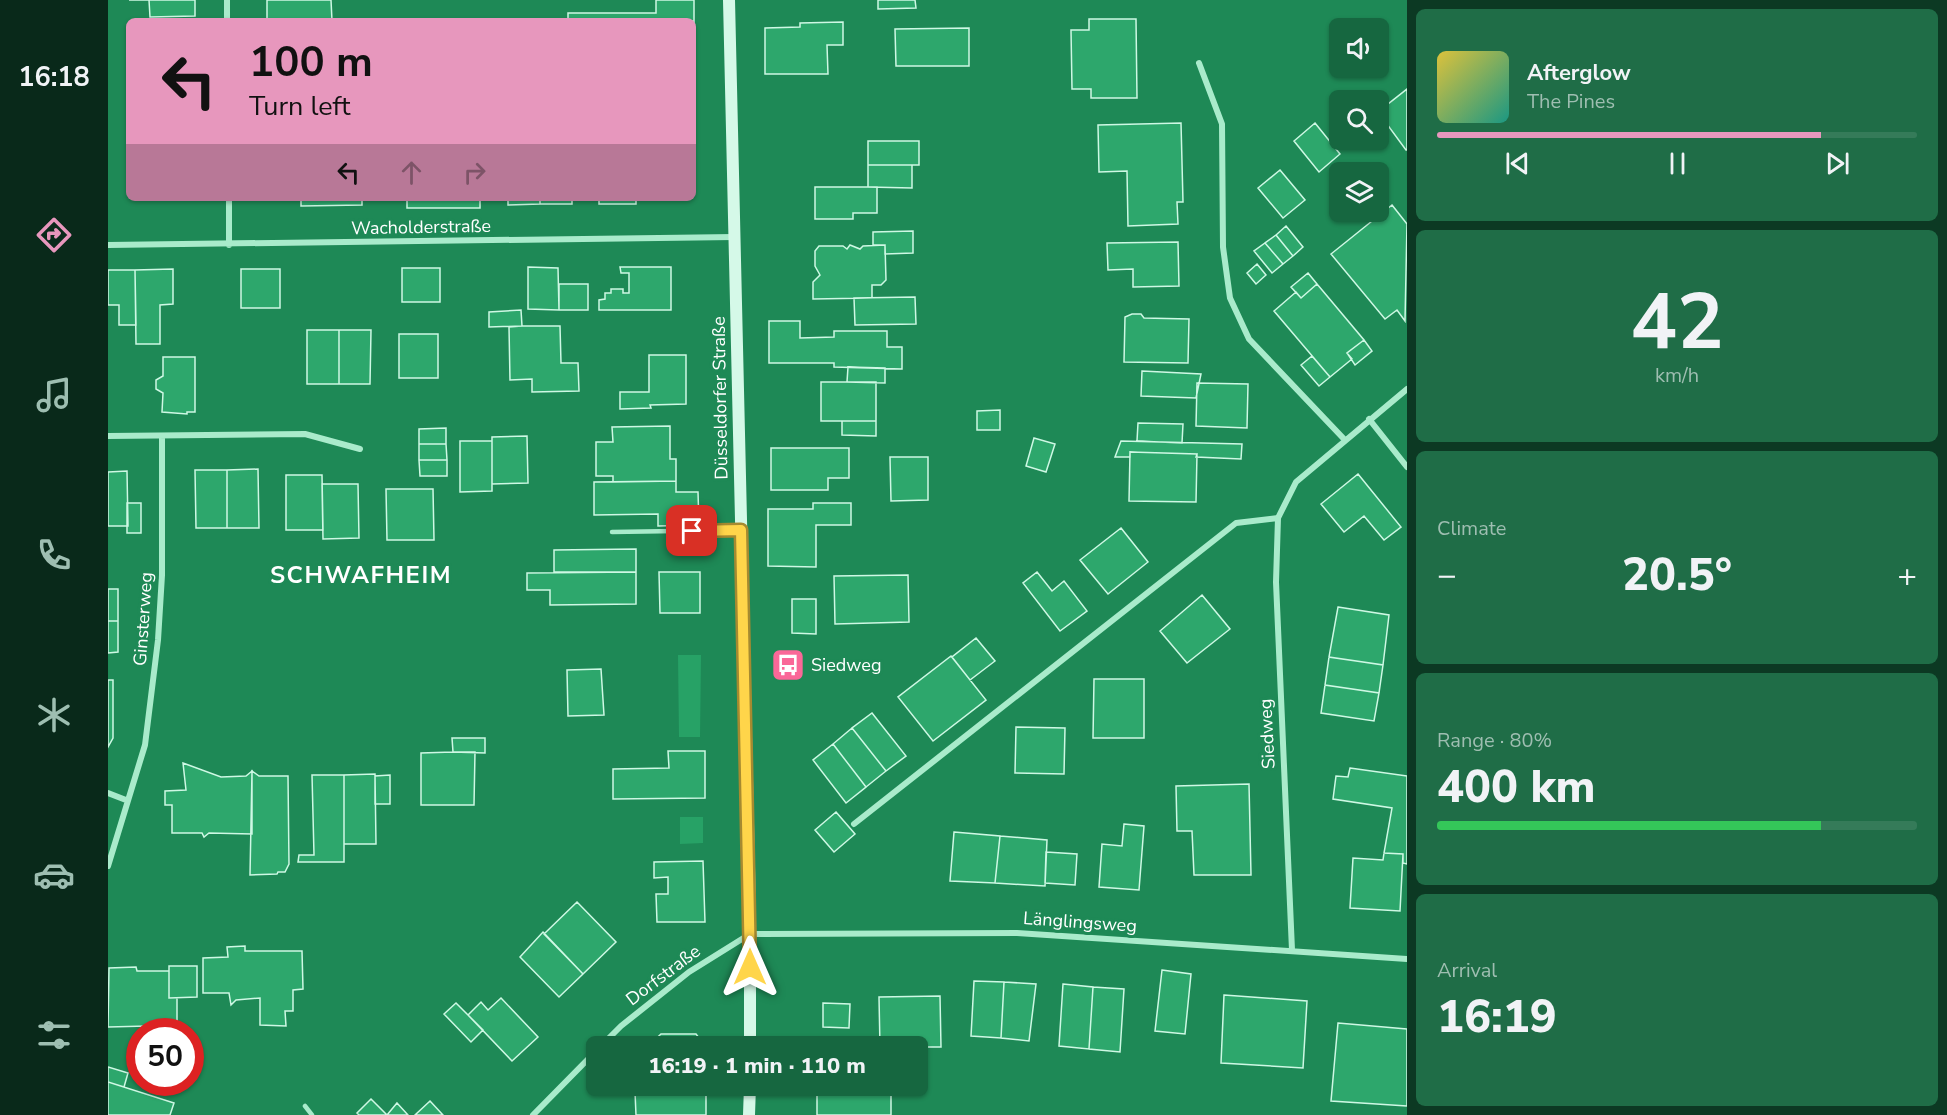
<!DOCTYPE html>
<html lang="en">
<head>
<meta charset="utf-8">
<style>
	body { margin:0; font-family:"Nunito Sans",sans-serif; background:#1f6d47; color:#f1f3f6; height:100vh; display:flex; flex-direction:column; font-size:22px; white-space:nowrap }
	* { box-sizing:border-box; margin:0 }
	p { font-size:20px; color:#9ebeb1 }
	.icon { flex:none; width:33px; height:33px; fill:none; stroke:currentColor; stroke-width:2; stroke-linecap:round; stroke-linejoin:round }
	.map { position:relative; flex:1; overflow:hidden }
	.details { display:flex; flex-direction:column; gap:9px; padding:9px; background:#0c3923; width:540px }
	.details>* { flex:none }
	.guide { position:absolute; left:18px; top:18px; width:570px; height:183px; border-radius:9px; box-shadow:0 2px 4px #0004; background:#e797bd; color:#111; overflow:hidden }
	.fabs { position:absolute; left:1221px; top:18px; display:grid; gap:12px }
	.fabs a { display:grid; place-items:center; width:60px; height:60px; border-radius:9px; background:#166740; box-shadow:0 2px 4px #0004; font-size:30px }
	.speed { position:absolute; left:18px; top:1018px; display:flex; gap:12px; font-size:30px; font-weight:700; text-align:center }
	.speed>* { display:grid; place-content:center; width:78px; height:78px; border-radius:50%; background:#166740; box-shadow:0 2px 4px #0004; line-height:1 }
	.speed .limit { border:9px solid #d22; background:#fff; color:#111 }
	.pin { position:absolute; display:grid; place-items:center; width:51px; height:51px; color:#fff; margin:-26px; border-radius:12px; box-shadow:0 3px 9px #0006 }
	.me { position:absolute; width:66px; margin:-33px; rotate:0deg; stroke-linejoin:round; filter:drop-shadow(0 0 4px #0008) }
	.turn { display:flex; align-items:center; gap:21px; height:126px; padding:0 24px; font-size:27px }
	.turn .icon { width:78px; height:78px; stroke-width:2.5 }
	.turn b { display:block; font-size:42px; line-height:51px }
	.lanes { display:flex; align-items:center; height:57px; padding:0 24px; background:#0003; justify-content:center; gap:30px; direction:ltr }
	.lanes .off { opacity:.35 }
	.big { font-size:45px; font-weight:800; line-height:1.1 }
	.details .widget { flex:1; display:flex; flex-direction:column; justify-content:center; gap:9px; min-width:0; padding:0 21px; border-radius:9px; background:#1f6d47 }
	.details .dial { align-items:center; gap:0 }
	.dial b { font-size:78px; line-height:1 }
	.song { display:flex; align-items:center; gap:18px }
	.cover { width:72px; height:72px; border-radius:9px; background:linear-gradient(135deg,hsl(50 70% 55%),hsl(170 70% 35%)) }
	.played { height:6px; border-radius:3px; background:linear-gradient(90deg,#e797bd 80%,#357b59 80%) }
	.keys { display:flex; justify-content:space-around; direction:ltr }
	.heat { display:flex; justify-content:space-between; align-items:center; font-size:33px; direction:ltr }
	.charge { height:9px; border-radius:4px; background:linear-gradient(90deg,#34c759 80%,#357b59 0) }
	.trip { position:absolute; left:478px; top:1036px; width:342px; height:60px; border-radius:9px; background:#166740; box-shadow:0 2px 4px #0004; font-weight:800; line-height:60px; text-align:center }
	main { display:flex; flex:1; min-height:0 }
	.dock { display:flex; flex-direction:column; width:108px; justify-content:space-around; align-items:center; background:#09291a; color:#9ebeb1 }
	.dock .icon { width:42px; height:42px }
	.dock .on { color:#e797bd }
	.dock b { font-size:27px; color:#f1f3f6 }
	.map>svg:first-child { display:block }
	.green { fill:#27a266 }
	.building { fill:#2da76c; stroke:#cef8e4; stroke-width:1.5 }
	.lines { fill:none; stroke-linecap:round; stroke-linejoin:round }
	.lane { stroke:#a9ebcb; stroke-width:4.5 }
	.street { stroke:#a9ebcb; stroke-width:6 }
	.secondary { stroke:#d5f9e8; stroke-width:12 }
	.route-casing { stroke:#a68a30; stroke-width:15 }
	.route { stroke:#ffd54a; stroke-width:10 }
	.labels { text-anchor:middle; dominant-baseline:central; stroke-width:6; stroke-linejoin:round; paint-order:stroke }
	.street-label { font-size:18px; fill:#fff; stroke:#1e8956 }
	.poi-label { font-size:18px; fill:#fff; stroke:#1e8956; text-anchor:start }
	.district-label { font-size:24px; font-weight:bold; letter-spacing:1.5px; fill:#fff; stroke:#1e8956 }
</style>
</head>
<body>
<main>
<nav class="dock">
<b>16:18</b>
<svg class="icon on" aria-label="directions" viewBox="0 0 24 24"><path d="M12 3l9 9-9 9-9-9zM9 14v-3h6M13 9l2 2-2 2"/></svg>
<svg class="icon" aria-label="music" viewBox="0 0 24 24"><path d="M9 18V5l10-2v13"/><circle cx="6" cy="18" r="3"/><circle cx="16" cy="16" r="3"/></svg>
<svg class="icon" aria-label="phone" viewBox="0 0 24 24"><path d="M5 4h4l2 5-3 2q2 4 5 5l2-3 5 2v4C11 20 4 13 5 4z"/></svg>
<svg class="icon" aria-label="climate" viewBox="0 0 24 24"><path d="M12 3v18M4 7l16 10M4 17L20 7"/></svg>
<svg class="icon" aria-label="car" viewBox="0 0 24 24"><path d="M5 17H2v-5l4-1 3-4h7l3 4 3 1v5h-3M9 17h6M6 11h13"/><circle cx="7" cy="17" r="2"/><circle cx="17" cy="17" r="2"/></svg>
<svg class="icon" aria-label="filters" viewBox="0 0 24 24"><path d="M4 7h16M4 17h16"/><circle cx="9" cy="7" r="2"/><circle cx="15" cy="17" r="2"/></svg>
</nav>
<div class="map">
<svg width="1299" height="1115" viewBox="0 0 1299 1115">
	<rect width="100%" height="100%" fill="#1e8956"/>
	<path class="green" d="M 570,655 L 593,655 L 592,737 L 571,737 Z
		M 572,817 L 595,817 L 595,843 L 572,844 Z"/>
	<path class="building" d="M 21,0 L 87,0 L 87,16 L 42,17 L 41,0 Z
		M 159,0 L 223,0 L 224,21 L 159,21 Z
		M 548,0 L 586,0 L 586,41 L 585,21 L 460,21 L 460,13 L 548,13 Z
		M 770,0 L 807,0 L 808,8 L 770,9 Z
		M 981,19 L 1028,19 L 1029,98 L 983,98 L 983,89 L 964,89 L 963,30 L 981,30 Z
		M 735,22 L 735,45 L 719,45 L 720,74 L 657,74 L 657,28 L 692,27 L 692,23 Z
		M 861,28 L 861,66 L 788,66 L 787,29 Z
		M 1299,89 L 1299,150 L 1298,150 L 1270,112 Z
		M 1073,123 L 1075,202 L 1069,202 L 1070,224 L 1020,226 L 1019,171 L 991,172 L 990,125 Z
		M 1207,123 L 1232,154 L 1211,172 L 1186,141 Z
		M 760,141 L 811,141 L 811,165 L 760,165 Z
		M 760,165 L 804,165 L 804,188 L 760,187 Z
		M 1172,170 L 1197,200 L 1175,218 L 1150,188 Z
		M 707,187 L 769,187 L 769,213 L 745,213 L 745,219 L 707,219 Z
		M 193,198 L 254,198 L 254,205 L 193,206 Z
		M 299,198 L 372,198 L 372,208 L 299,208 Z
		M 400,198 L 432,198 L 432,204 L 400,205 Z
		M 432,198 L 464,198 L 464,204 L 432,204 Z
		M 491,198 L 528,198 L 528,204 L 491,204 Z
		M 1284,205 L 1299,224 L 1297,321 L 1289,310 L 1277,319 L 1223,254 Z
		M 1178,226 L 1195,247 L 1185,256 L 1168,235 Z
		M 805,231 L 805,253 L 777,254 L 777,245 L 765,245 L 765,232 Z
		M 1168,235 L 1185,256 L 1175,264 L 1157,243 Z
		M 1070,242 L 1071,286 L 1025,287 L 1025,269 L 1000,270 L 999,243 Z
		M 1157,243 L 1175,264 L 1164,273 L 1146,251 Z
		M 742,245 L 752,249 L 755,246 L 777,245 L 778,280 L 773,285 L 764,285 L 764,298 L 705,299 L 705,282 L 712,275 L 707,266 L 707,251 L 711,246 L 735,246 L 739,249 Z
		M 1149,264 L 1158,275 L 1148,284 L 1139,273 Z
		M 420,267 L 450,268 L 451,310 L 420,309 Z
		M 512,267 L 563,267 L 563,310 L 491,310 L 491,300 L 497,299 L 497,293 L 503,293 L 503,289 L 515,289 L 515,293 L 521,293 L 521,273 L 513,273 Z
		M 294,268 L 332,268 L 332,302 L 294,302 Z
		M 65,269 L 65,304 L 52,305 L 52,344 L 28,344 L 27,270 Z
		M 133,269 L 172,269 L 172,308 L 133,308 Z
		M 0,270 L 27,270 L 28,325 L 11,325 L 11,305 L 0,305 Z
		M 1200,273 L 1209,284 L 1193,298 L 1183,287 Z
		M 451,284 L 480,284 L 480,310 L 451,310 Z
		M 1209,284 L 1256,340 L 1239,353 L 1244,359 L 1222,377 L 1166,311 L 1188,292 L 1193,298 Z
		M 807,297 L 808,324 L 747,325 L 746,298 Z
		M 413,310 L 414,326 L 381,327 L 381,312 Z
		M 1024,314 L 1033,314 L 1036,318 L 1081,319 L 1080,363 L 1016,362 L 1017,317 Z
		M 661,321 L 692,321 L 692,338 L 726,337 L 726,331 L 779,331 L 779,347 L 794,347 L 794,369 L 726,367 L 726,363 L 661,363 Z
		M 414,326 L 452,326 L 453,363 L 470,363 L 471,391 L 424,392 L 424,379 L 402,380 L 401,327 Z
		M 199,330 L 231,330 L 231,384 L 199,384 Z
		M 231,330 L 263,330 L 262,384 L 231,384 Z
		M 291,334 L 330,334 L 330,378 L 291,378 Z
		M 1256,340 L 1264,351 L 1247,365 L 1239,353 Z
		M 541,355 L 578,355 L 578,404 L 542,405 L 543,408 L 512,409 L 512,392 L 541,392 Z
		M 1204,356 L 1222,377 L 1211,386 L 1193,365 Z
		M 55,357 L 87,357 L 87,412 L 79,412 L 79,414 L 54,412 L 55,393 L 48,389 L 48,380 L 55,376 Z
		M 740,367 L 777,368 L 777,383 L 739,382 Z
		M 1034,371 L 1093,374 L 1088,398 L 1033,396 Z
		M 713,382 L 768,382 L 768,421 L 713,421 Z
		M 1089,383 L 1140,384 L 1139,428 L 1088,426 Z
		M 892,410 L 892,430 L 869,430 L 869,411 Z
		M 734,421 L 768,421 L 768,436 L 734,435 Z
		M 1030,423 L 1075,424 L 1074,443 L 1029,441 Z
		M 562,426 L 562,459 L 568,459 L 568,481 L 505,482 L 505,476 L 488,476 L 488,442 L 505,442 L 504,427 Z
		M 338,428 L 338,444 L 311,444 L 311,429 Z
		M 419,436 L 420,483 L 384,484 L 384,437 Z
		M 926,438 L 947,444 L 938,472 L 918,466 Z
		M 352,441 L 384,441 L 384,491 L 352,492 Z
		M 1013,441 L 1134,444 L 1133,459 L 1088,457 L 1089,454 L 1022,452 L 1022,457 L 1007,457 Z
		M 311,444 L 338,444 L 339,460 L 311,460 Z
		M 663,448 L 741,448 L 741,478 L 720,478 L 720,490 L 663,490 Z
		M 1022,452 L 1089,454 L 1088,502 L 1021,501 Z
		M 782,457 L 820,457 L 820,500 L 783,501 Z
		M 311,460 L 339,460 L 339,476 L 312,476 Z
		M 150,469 L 151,528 L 119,528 L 119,470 Z
		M 87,470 L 119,470 L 119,528 L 88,528 Z
		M 19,471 L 20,526 L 0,526 L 0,472 Z
		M 1250,474 L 1293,527 L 1276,540 L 1256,516 L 1236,532 L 1213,504 Z
		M 178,475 L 214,475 L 215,530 L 178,530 Z
		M 568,481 L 568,492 L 590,492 L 591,525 L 550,526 L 550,514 L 486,515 L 486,482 Z
		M 214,484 L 250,484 L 251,538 L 215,539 Z
		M 278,489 L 325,489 L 326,540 L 279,540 Z
		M 19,503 L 33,503 L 33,533 L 19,533 Z
		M 705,503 L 743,503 L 743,525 L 708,525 L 708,567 L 660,566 L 660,509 L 705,509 Z
		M 1013,528 L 1040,562 L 1000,594 L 972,560 Z
		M 528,549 L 528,572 L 446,572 L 446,550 Z
		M 528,572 L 528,604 L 442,605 L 442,590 L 419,590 L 419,573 Z
		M 551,572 L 592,572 L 592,613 L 552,613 Z
		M 929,572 L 944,591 L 956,581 L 979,611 L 952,631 L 915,583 Z
		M 800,575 L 801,622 L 727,624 L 726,576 Z
		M 0,589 L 10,589 L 10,621 L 0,621 Z
		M 1094,595 L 1122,629 L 1079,663 L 1052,631 Z
		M 684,599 L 708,599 L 708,634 L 684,633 Z
		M 1230,607 L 1281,615 L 1275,665 L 1221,657 Z
		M 0,621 L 10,621 L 10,652 L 0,653 Z
		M 868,638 L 887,661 L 862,680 L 844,657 Z
		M 843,656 L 878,700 L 825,741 L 790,697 Z
		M 1221,657 L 1275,665 L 1271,693 L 1217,685 Z
		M 493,669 L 496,715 L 460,716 L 459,670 Z
		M 986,679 L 1036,679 L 1036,738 L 985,738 Z
		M 0,680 L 5,680 L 5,738 L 0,747 Z
		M 1217,685 L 1271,693 L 1266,721 L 1213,713 Z
		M 764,713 L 798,756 L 778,771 L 744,728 Z
		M 908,727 L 957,728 L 956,774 L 907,773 Z
		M 744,728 L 778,771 L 758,787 L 725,744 Z
		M 344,738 L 377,738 L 377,753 L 345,752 Z
		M 725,744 L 758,787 L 738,803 L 705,760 Z
		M 560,751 L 597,751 L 597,798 L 505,799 L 505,769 L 561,768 Z
		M 345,752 L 367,752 L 366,805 L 313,805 L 313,753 Z
		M 75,763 L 113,777 L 138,776 L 144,771 L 144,834 L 101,833 L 96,837 L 94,833 L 64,833 L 64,805 L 57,805 L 57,791 L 78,790 Z
		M 1242,768 L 1299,776 L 1299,864 L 1295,863 L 1295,854 L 1276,853 L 1284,808 L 1225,799 L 1228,776 L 1240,777 Z
		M 144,771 L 151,776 L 180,776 L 181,864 L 177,872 L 170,872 L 169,874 L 142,875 Z
		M 267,774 L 268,844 L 236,844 L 236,775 Z
		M 204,775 L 236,775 L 236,862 L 190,862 L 191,855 L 206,855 Z
		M 282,775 L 282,804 L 267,804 L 267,776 Z
		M 1141,784 L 1143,875 L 1086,875 L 1084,831 L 1069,831 L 1068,786 Z
		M 728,812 L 747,834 L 726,852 L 707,830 Z
		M 1016,824 L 1036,826 L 1031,890 L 991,887 L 994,844 L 1014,846 Z
		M 846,832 L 892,836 L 887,883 L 842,881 Z
		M 892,836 L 939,840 L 937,886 L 887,883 Z
		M 938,852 L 969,854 L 967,885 L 937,883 Z
		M 1276,853 L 1295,854 L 1292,911 L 1242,908 L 1245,858 L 1275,860 Z
		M 595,861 L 597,922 L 549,922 L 548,894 L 560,894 L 560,877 L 546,878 L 546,862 Z
		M 469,902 L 508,942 L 475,974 L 436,934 Z
		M 435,932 L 475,974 L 451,997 L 412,957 Z
		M 137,946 L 137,951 L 194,951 L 195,989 L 185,990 L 185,1011 L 177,1011 L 178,1026 L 152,1025 L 152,998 L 128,1000 L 123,1005 L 121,993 L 95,993 L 95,958 L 120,957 L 119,947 Z
		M 61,966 L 89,966 L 89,997 L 61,998 Z
		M 28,967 L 29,971 L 61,971 L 61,998 L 69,998 L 69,1032 L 39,1032 L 39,1026 L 0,1027 L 1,968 Z
		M 1054,970 L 1083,974 L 1077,1034 L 1047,1031 Z
		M 866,981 L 896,982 L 893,1038 L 863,1036 Z
		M 896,982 L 928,984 L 921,1041 L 893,1038 Z
		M 955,984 L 985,987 L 981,1049 L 951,1046 Z
		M 985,987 L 1016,989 L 1012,1052 L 981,1049 Z
		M 1116,995 L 1199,1001 L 1195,1068 L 1113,1063 Z
		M 832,996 L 833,1047 L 772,1047 L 771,997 Z
		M 393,998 L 430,1037 L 404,1061 L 360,1015 L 373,1002 L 380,1010 Z
		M 348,1003 L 375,1030 L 363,1042 L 336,1014 Z
		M 715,1003 L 742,1004 L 741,1028 L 715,1027 Z
		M 1230,1023 L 1299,1029 L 1299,1106 L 1223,1101 Z
		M 553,1034 L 588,1034 L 598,1047 L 539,1047 Z
		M 0,1067 L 20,1073 L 16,1087 L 0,1082 Z
		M 0,1082 L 66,1103 L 62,1115 L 0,1115 Z
		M 509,1086 L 598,1086 L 598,1115 L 528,1115 L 527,1092 L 524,1095 L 516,1094 Z
		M 709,1086 L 783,1086 L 783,1115 L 709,1115 Z
		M 263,1099 L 279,1115 L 251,1115 L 249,1113 Z
		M 322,1101 L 335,1115 L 307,1115 Z
		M 289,1103 L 300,1115 L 279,1115 Z"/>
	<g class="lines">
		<path class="lane" d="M 504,532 L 633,530
			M 197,1106 L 204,1115"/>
		<path class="street" d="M 119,0 L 119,21
			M 1091,63 L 1114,124 L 1115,247 L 1122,298 L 1141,339 L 1236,439
			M 121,198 L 121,245
			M 0,245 L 626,237
			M 1261,419 L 1299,467
			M 0,436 L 197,434 L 252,449
			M 1170,518 L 1168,582 L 1184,950
			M 0,793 L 18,800
			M 746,824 L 1128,523 L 1170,518 L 1188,482 L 1299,389
			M 0,866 L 37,745 L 50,640 L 54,575 L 54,436
			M 492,1047 L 513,1026 L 581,972 L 642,934 L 909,933 L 1299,959
			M 425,1115 L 489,1050"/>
		<path class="secondary" d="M 621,0 L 642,910 L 642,1047
			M 641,1115 L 642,1086"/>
	</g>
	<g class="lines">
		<defs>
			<path id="route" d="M 584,531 L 633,530 L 642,967"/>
		</defs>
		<use href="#route" class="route-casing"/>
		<use href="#route" class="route"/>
	</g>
	<defs>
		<symbol id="bus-square" viewBox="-11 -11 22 22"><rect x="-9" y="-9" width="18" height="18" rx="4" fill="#fa6898" stroke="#1e8956"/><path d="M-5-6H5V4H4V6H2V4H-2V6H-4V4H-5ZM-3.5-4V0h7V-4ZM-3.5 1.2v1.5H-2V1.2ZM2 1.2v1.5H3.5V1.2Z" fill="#fff"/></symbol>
	</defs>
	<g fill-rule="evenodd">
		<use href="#bus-square" x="661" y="646" width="38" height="38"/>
	</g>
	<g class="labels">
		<g class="street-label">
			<text transform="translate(313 227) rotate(-1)">Wacholderstraße</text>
			<text transform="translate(612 398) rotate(-91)">Düsseldorfer Straße</text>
			<text transform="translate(35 619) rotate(-86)">Ginsterweg</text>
			<text transform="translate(1159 734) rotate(-93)">Siedweg</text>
			<text transform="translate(972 922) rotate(4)">Länglingsweg</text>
			<text transform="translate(555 975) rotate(-37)">Dorfstraße</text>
		</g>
		<g class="poi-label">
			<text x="703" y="665">Siedweg</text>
		</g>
		<g class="district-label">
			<text x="253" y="575">SCHWAFHEIM</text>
		</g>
	</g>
</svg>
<div class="fabs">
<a><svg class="icon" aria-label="sound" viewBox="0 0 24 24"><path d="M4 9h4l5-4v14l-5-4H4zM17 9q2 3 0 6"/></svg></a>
<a><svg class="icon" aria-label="search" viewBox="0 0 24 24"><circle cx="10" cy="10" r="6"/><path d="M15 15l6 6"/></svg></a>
<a><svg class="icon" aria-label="layers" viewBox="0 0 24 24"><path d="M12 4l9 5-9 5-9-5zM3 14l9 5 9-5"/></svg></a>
</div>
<div class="speed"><div class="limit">50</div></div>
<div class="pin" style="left:584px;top:531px;background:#d93025"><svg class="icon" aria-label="arrive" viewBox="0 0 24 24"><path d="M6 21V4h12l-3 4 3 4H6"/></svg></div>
<svg class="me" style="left:642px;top:967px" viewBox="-20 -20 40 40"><path d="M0-17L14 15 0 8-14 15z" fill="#ffd54a" stroke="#fff" stroke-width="4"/></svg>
<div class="trip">16:19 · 1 min · 110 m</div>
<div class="guide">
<div class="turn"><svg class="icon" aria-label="left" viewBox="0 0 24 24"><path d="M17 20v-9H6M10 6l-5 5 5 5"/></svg><div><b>100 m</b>Turn left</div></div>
<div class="lanes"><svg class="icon" aria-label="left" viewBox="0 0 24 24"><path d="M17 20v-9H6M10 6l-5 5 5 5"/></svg><svg class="icon off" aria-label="ahead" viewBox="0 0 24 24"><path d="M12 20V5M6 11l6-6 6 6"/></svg><svg class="icon off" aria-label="right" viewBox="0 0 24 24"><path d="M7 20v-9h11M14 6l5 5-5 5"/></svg></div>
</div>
</div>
<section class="details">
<div class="widget">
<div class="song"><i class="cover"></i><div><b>Afterglow</b><p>The Pines</p></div></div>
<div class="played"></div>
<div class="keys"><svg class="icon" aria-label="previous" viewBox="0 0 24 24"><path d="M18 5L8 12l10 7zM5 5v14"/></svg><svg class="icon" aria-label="pause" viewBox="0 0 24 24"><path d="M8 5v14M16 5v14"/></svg><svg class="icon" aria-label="next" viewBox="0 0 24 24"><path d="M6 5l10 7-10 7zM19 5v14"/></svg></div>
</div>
<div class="widget dial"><b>42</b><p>km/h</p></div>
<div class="widget"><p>Climate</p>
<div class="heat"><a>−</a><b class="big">20.5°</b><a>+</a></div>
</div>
<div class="widget"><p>Range · 80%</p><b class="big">400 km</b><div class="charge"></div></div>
<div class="widget"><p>Arrival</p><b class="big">16:19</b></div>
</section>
</main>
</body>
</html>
